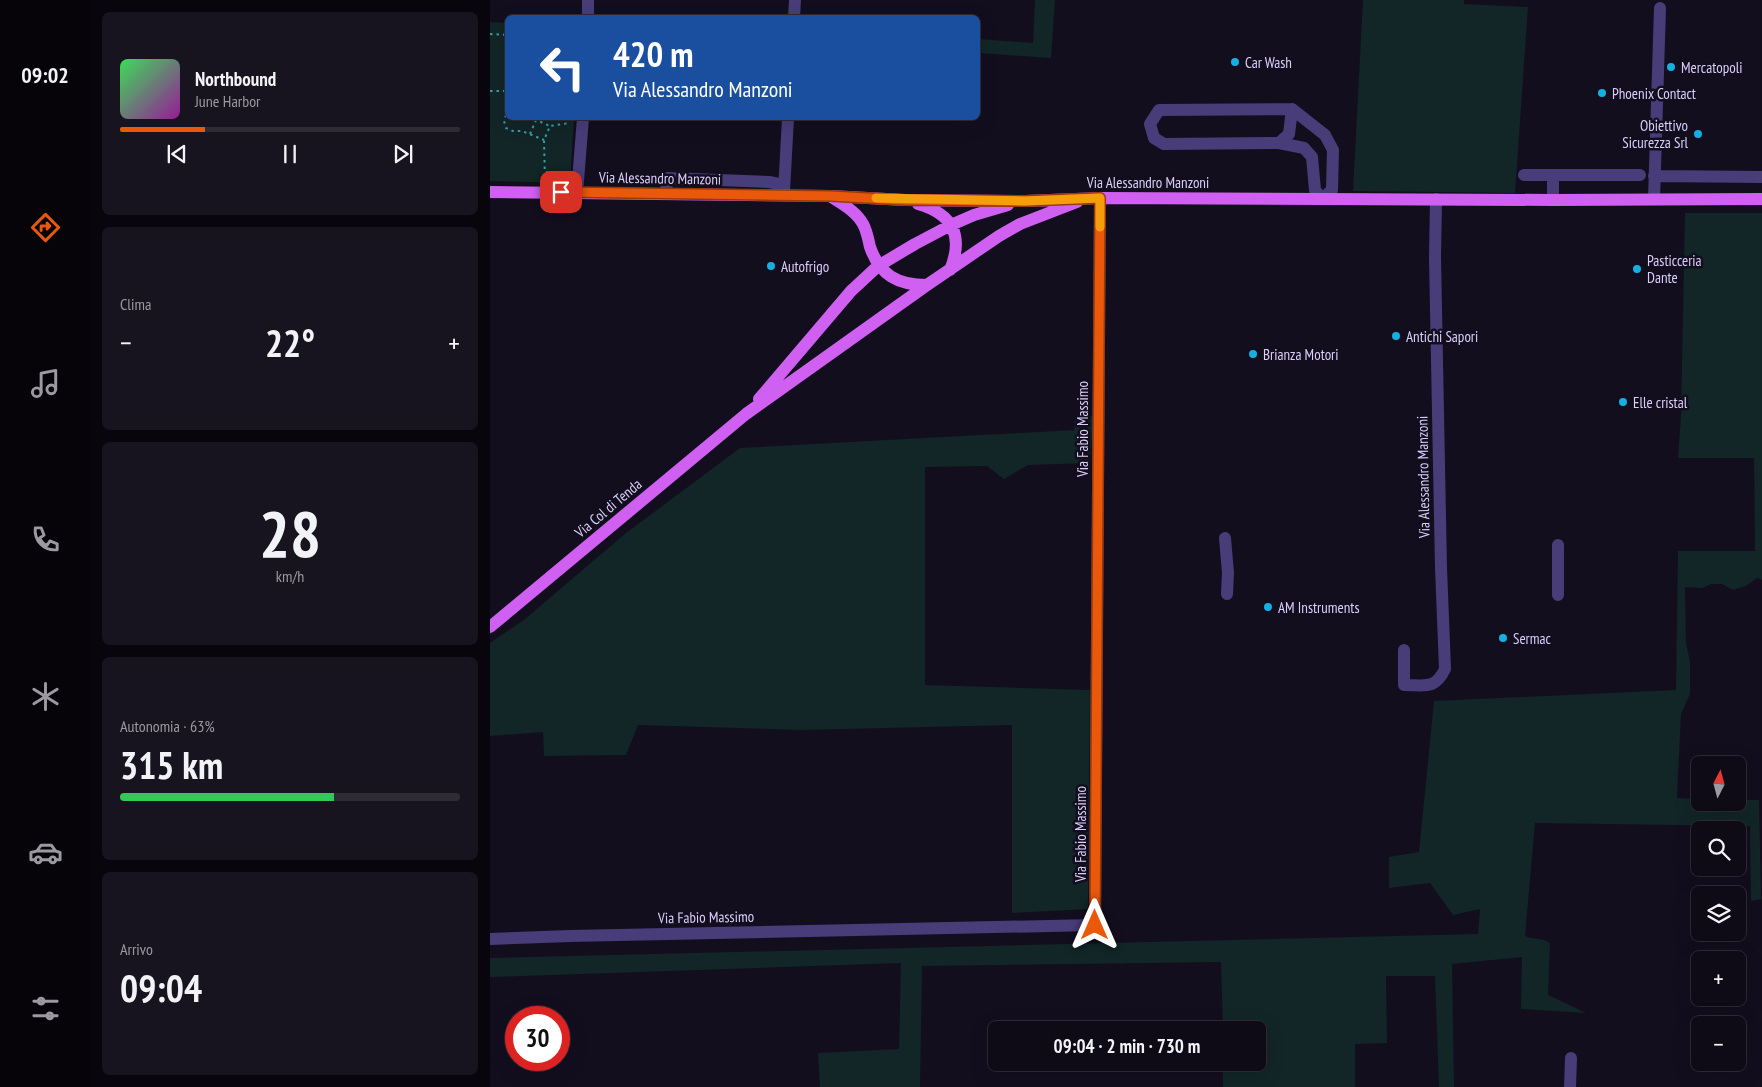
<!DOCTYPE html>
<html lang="it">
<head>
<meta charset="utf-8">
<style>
	body { margin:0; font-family:"PT Sans Narrow",sans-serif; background:#17131f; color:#f1f3f6; height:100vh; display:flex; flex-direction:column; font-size:19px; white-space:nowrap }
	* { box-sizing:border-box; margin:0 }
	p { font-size:16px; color:#9b9aa1 }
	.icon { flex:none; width:28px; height:28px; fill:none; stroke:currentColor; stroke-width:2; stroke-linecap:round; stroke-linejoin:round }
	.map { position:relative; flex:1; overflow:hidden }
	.drawer { display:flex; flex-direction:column; gap:12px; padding:12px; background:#08060c; width:400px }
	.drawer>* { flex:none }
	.top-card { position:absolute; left:15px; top:15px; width:475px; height:105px; border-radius:8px; box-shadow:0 5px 20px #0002,0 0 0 1px #2e2b35; background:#1a4fa0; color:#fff; overflow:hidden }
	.needle { width:32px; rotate:6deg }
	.buttons { position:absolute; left:1201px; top:756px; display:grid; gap:10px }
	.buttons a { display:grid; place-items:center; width:55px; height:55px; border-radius:8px; background:#0e0a16; box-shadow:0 5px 20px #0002,0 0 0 1px #2e2b35; font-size:25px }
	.speed { position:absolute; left:15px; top:1006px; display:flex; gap:10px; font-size:25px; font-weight:700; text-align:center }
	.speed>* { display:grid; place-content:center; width:65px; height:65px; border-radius:50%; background:#0e0a16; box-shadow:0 5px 20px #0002,0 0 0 1px #2e2b35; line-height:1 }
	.speed .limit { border:8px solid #d22; background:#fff; color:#111 }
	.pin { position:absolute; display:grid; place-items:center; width:42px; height:42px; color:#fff; margin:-21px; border-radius:10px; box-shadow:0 2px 8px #0006 }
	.me { position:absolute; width:55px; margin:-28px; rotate:0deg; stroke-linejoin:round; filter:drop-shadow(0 0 4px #0008) }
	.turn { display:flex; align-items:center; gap:18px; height:105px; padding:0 25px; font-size:22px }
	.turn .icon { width:65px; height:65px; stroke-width:2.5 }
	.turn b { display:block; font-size:35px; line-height:42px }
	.big { font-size:38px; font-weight:600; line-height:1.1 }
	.drawer .widget { flex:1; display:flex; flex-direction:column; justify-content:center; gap:8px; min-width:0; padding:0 18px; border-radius:8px; background:#17131f }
	.drawer .dial { align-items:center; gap:0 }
	.dial b { font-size:65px; line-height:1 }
	.song { display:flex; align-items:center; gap:15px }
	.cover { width:60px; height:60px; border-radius:8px; background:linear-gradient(135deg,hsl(130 70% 55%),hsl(300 70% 35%)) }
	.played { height:5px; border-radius:2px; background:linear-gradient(90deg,#ea580c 25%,#2e2b35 25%) }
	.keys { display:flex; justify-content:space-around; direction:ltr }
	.heat { display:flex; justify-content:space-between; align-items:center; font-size:28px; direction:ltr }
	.charge { height:8px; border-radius:4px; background:linear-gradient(90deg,#34c759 63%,#2e2b35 0) }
	.trip { position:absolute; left:498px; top:1021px; width:278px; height:50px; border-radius:8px; background:#0e0a16; box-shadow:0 5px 20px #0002,0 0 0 1px #2e2b35; font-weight:600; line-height:50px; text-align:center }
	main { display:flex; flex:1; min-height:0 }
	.menu { display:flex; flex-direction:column; width:90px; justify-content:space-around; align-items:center; background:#060409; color:#9b9aa1 }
	.menu .icon { width:35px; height:35px }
	.menu .on { color:#ea580c }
	.menu b { font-size:22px; color:#f1f3f6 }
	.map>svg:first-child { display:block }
	.green { fill:#122527 }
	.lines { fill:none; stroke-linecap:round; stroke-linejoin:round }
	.path { stroke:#389da6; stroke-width:2; stroke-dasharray:2.5 4; stroke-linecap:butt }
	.minor { stroke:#483d79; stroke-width:12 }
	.major { stroke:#cf60f1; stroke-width:12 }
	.route-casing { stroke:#983908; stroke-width:12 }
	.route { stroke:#ea580c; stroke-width:9 }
	.slow { stroke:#f59e0b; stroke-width:9 }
	.poi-dot { fill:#14b0e1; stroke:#130e1e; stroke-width:2 }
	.labels { text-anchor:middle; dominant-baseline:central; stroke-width:5; stroke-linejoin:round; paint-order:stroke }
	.poi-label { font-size:15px; fill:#dacffb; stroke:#130e1e; text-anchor:start }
	.street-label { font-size:15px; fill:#dacffb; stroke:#130e1e }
</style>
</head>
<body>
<main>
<nav class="menu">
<b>09:02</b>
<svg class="icon on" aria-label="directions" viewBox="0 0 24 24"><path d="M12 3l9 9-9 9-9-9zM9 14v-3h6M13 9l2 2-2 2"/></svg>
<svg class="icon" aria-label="music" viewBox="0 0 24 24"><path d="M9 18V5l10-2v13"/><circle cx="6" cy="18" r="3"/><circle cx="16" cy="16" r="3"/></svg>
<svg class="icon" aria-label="phone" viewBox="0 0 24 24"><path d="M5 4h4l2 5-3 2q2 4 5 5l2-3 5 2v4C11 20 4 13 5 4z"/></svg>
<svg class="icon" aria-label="climate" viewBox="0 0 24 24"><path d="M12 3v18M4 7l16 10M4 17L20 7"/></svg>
<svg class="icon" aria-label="car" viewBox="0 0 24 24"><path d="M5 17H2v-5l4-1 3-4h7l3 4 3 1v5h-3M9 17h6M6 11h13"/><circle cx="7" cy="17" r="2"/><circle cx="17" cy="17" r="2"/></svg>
<svg class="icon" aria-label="filters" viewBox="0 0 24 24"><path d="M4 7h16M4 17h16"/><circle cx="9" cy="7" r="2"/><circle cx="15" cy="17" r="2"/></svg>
</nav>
<section class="drawer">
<div class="widget">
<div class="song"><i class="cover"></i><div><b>Northbound</b><p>June Harbor</p></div></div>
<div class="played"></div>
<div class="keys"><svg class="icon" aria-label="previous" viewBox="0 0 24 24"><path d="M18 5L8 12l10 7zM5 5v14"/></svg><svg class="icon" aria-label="pause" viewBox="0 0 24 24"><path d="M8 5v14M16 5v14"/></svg><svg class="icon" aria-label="next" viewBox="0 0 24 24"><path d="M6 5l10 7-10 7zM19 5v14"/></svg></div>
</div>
<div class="widget"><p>Clima</p>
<div class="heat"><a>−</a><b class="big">22°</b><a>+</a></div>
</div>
<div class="widget dial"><b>28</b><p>km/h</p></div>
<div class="widget"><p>Autonomia · 63%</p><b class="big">315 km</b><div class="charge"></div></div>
<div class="widget"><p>Arrivo</p><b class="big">09:04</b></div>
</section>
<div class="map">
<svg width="1272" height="1087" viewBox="0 0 1272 1087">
	<rect width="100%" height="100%" fill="#130e1e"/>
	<path class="green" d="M 545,0 L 565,0 L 561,58 L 488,53 L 488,39 L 543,43 Z
		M 873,0 L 974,0 L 974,4 L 1038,7 L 1025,193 L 863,191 Z
		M 0,22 L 17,23 L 18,118 L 84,118 L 80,183 L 0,181 Z
		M 1195,213 L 1272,213 L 1272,580 L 1267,578 L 1256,586 L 1243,590 L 1232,584 L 1221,584 L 1212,588 L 1195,587 L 1196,643 L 1200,662 L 1200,694 L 1191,714 L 1187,798 L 1210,799 L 1210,802 L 1248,802 L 1248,800 L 1269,800 L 1271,899 L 1261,901 L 1260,826 L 1045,823 L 1035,936 C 1044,940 1052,937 1060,943 L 1058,995 L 1096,1013 L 1031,1009 L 1032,957 L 962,964 L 964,1087 L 949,1087 L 945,976 L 896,976 L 897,1043 L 865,1044 L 865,1087 L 733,1087 L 733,1063 L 766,1062 L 766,1030 L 733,1030 L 731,962 L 432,966 L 430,1087 L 330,1087 L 328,1053 L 409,1049 L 411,963 L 0,977 L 0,958 L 988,934 L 990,909 L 963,915 L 940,883 L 899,888 L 899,857 L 929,852 L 944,701 L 1186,690 L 1188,551 L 1265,551 L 1264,458 L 1188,458 L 1191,417 Z
		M 585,416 L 603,416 L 600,463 L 538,465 L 514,479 L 497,466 L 435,467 L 435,685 L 600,690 L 598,909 L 522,913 L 522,725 L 311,730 L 148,725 L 136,755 L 54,756 L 53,732 L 0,736 L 0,643 L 35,619 L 136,533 L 250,448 L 584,430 Z"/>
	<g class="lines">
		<path class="path" d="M 0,34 L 18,35
			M 0,91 L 18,91
			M 16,115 L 14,121 L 16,128 L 23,131 L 32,131 L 54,140
			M 46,118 L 46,120 L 60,126
			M 40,134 L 46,120
			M 56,172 L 76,173
			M 55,182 L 54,140 L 60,126 L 80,123"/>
		<path class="minor" d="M 98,18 L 98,0
			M 304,18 L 305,0
			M 789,143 L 799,134 L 802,109 L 669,110 L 660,124 L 664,138 L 674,144 L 789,143 L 814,148 L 822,157 L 825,190 L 832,199 L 842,190 L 843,150 L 835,135 L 802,109
			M 1034,175 L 1150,175
			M 1063,175 L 1063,200
			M 1164,176 L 1272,177
			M 294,191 L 298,118
			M 87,193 L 93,118
			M 176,194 L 177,178 L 279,182 L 294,185
			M 1164,199 L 1170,8
			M 735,538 L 738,573 L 737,594
			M 1068,545 L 1068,595
			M 914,650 L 914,685 C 935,685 945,690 955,669 L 951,568 L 945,257 L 946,199
			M 0,939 L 80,936 L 605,925 L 610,198
			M 1080,1087 L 1081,1058"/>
		<path class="major" d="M 0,192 L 340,196 L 415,200 L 535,201 L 610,198 L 1063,200 L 1272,199
			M 340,196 C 352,204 366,211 373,224 C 377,231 378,239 380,247 C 390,275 407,285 437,285
			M 428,204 C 463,214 474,236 460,270
			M 269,399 L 361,291 L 388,266 L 425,244 L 461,225 L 484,215 L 518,205
			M 0,627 L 256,414 L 437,285 L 509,236 L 530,224 L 587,202"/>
	</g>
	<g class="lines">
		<defs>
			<path id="route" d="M 71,192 L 340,196 L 415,200 L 535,201 L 610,198 L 605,925"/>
		</defs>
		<use href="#route" class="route-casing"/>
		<use href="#route" class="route"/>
		<path class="slow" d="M 386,198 L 535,201 L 610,198 L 610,227"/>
	</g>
	<g class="poi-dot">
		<circle cx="745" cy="62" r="5"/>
		<circle cx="1181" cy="67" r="5"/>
		<circle cx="1112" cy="93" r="5"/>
		<circle cx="1208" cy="134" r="5"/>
		<circle cx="281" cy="266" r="5"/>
		<circle cx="1147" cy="269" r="5"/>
		<circle cx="906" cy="336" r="5"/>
		<circle cx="763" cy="354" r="5"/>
		<circle cx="1133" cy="402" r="5"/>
		<circle cx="778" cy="607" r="5"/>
		<circle cx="1013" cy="638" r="5"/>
	</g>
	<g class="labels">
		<g class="poi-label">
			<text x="755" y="62">Car Wash</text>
			<text x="1191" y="67">Mercatopoli</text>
			<text x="1122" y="93">Phoenix Contact</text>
			<text x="1198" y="125" text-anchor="end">Obiettivo<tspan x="1198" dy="17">Sicurezza Srl</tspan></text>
			<text x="1157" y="260">Pasticceria<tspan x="1157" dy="17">Dante</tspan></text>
			<text x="291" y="266">Autofrigo</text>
			<text x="916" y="336">Antichi Sapori</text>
			<text x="773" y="354">Brianza Motori</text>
			<text x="1143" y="402">Elle cristal</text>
			<text x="788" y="607">AM Instruments</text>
			<text x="1023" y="638">Sermac</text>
		</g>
		<g class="street-label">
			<text transform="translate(170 178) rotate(1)">Via Alessandro Manzoni</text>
			<text x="658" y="182">Via Alessandro Manzoni</text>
			<text transform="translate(592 429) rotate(-90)">Via Fabio Massimo</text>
			<text transform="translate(933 477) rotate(-91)">Via Alessandro Manzoni</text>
			<text transform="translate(118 508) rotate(-40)">Via Col di Tenda</text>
			<text transform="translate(590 834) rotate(-90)">Via Fabio Massimo</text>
			<text transform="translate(216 917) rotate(-1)">Via Fabio Massimo</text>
		</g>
	</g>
</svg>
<div class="buttons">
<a><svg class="needle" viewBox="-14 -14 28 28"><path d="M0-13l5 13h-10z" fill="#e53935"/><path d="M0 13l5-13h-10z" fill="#9b9aa1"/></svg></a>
<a><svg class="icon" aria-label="search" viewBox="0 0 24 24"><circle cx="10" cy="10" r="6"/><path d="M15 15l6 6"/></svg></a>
<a><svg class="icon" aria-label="layers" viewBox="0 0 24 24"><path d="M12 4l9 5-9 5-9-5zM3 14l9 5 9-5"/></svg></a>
<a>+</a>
<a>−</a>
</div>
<div class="speed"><div class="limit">30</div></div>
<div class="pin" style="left:71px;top:192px;background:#d93025"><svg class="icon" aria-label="arrive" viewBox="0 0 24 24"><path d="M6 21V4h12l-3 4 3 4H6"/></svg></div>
<svg class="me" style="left:605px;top:925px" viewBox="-20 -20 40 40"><path d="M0-17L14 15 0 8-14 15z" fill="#ea580c" stroke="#fff" stroke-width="4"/></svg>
<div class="trip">09:04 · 2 min · 730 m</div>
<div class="top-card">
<div class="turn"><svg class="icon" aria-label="left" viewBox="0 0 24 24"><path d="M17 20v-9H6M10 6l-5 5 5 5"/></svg><div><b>420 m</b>Via Alessandro Manzoni</div></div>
</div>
</div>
</main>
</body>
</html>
